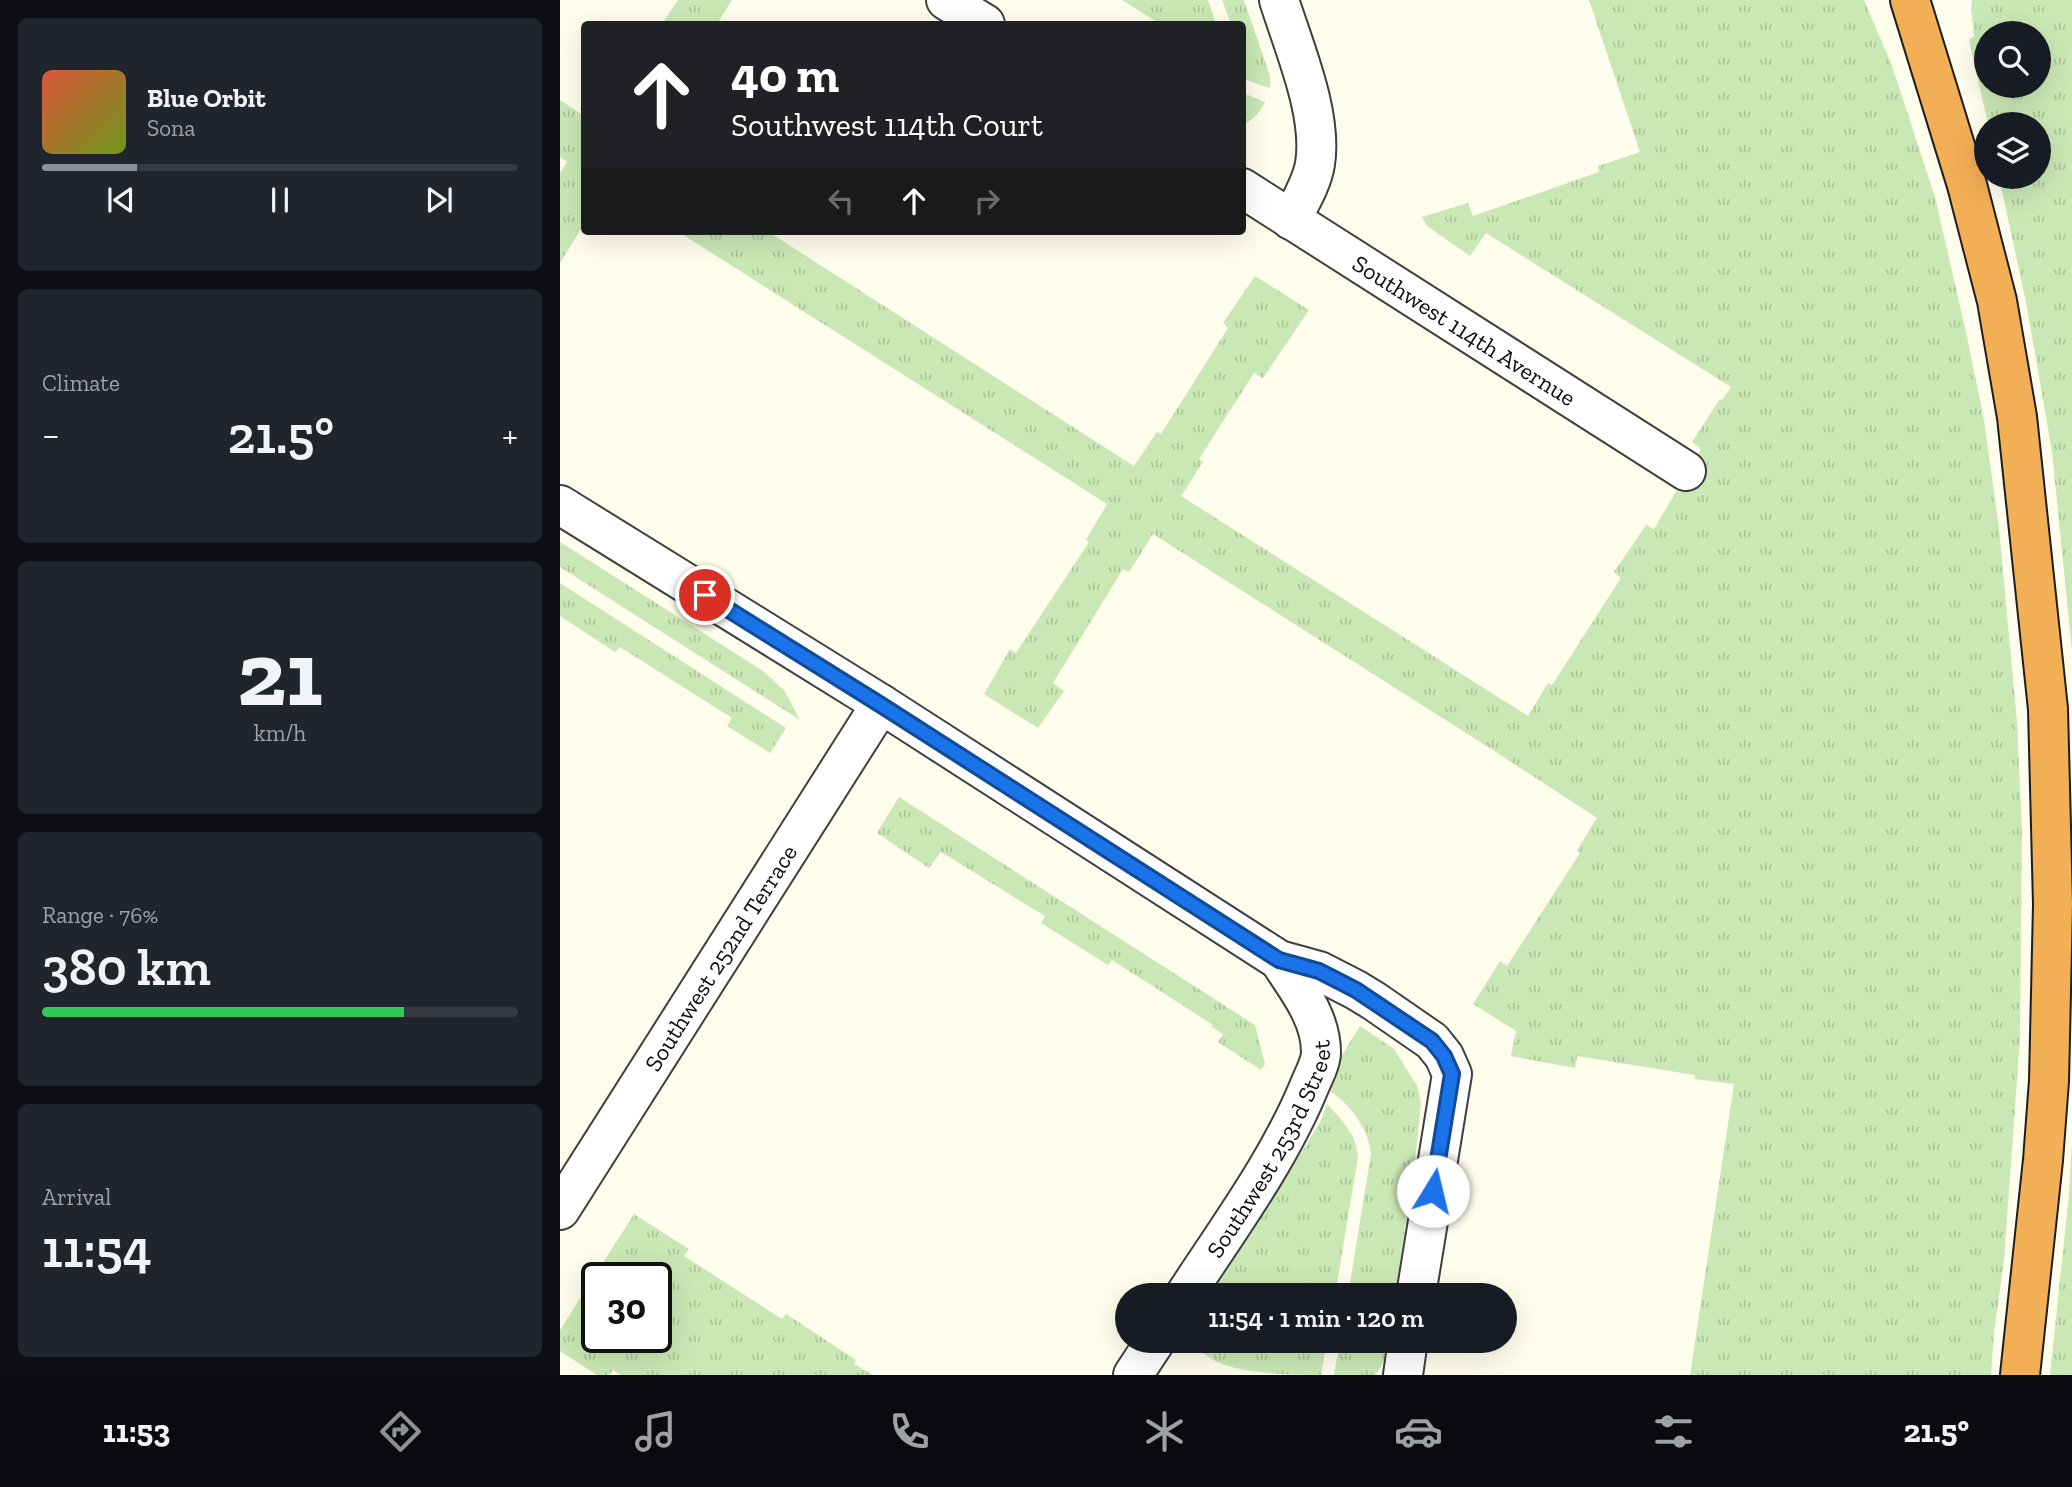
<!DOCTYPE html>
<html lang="en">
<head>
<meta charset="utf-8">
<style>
	body { margin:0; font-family:"Zilla Slab",serif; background:#20242c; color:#f1f3f6; height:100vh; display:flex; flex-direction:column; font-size:26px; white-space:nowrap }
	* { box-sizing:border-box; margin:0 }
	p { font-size:23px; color:#9ea1a6 }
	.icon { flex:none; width:38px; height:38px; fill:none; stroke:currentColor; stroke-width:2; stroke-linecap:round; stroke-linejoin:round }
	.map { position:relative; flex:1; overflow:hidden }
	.side { display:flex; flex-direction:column; gap:18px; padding:18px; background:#0d0f14; width:560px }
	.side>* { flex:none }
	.top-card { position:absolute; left:21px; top:21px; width:665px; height:214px; border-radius:7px; box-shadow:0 7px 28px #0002; background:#202124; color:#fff; overflow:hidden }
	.tools { position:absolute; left:1414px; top:21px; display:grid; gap:14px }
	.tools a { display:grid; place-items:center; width:77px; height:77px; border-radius:50%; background:#171b24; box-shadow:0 7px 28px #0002; font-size:35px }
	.speed { position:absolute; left:21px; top:1262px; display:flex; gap:14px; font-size:35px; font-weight:700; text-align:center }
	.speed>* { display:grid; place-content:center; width:91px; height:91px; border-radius:50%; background:#171b24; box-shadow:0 7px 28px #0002; line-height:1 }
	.speed .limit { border:4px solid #111; border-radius:10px; background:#fff; color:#111 }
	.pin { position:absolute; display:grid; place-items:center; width:60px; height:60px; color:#fff; margin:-30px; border:4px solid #fff; border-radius:50%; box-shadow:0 2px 7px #0007 }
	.me { position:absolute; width:77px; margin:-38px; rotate:9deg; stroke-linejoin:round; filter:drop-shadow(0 0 5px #0008) }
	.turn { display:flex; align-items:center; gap:24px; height:147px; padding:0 35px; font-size:32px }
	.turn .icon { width:91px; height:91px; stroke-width:2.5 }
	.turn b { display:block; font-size:49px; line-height:60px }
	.lanes { display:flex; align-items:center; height:66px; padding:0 35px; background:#0003; justify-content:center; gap:35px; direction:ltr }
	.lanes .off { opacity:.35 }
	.big { font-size:52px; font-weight:600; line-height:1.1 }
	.side .tile { flex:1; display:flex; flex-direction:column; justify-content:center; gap:10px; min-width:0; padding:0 24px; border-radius:10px; background:#20242c }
	.side .dial { align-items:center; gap:0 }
	.dial b { font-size:91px; line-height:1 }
	.song { display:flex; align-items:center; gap:21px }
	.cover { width:84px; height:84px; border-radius:10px; background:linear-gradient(135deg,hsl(10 70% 55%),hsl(80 70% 35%)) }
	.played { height:7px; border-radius:4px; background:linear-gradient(90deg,#8c9099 20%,#363941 20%) }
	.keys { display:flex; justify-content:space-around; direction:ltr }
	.heat { display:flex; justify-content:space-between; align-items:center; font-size:38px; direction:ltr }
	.charge { height:10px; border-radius:5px; background:linear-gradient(90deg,#34c759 76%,#363941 0) }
	.trip { position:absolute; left:555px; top:1283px; width:402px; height:70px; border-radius:35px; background:#171b24; box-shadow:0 7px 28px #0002; font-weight:600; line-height:70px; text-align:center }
	.dock { display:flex; height:112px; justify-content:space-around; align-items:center; background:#090b0e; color:#9ea1a6 }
	.dock .icon { width:49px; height:49px }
	.dock .on { color:#8c9099 }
	.dock b { font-size:32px; color:#f1f3f6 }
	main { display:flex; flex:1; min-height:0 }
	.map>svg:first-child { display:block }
	.grass { fill:url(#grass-tufts); fill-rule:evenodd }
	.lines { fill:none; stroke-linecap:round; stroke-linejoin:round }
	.street-casing { stroke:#3f3f3f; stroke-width:42 }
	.highway-casing { stroke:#1d1d1d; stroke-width:42 }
	.street { stroke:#fff; stroke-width:38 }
	.highway { stroke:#f3af55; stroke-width:38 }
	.route-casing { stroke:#114b97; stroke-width:18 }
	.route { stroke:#1a73e8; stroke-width:12 }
	.labels { text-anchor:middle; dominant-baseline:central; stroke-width:7; stroke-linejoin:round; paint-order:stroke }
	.street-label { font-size:24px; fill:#0c0c0c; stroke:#fff }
</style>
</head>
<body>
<main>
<section class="side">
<div class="tile">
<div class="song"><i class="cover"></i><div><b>Blue Orbit</b><p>Sona</p></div></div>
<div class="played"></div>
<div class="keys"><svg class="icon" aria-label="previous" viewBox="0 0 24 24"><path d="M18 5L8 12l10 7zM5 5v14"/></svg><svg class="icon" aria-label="pause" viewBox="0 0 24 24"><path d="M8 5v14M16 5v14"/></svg><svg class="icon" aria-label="next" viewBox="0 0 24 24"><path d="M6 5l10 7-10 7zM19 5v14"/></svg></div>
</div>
<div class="tile"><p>Climate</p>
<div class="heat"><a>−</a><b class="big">21.5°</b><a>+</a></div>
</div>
<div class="tile dial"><b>21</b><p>km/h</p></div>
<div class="tile"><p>Range · 76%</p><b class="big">380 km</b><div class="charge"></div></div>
<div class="tile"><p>Arrival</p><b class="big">11:54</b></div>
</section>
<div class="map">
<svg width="1512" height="1375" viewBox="0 0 1512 1375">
	<defs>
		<pattern id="grass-tufts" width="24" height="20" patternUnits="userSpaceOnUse" patternTransform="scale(1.75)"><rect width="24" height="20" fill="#cae8b5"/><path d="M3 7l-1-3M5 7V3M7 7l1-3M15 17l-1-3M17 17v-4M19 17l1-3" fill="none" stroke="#acc69a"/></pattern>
	</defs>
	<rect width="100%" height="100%" fill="#fffdeb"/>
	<path class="grass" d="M 118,0 L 172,0 L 157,24 L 102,24 Z
		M 562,0 L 648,0 L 656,24 L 600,24 Z
		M 662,0 L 684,0 L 710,76 L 710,88 L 683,79 L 682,24 L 671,24 Z
		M 1029,0 L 1304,0 L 1331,63 L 1375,197 L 1406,332 L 1424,420 L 1439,528 L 1457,722 L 1462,830 L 1460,1038 L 1444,1260 L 1434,1333 L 1431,1375 L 1130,1375 L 1174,1084 L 1135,1079 L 1135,1075 L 1017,1056 L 1015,1068 L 951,1056 L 956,1031 L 913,1004 L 940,961 L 947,966 L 1020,853 L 1017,850 L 1037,818 L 939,754 L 593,534 L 569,572 L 563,569 L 493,683 L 504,691 L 478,728 L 424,694 L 450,649 L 456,653 L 529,542 L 526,540 L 547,504 L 117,231 L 207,231 L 574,466 L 597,432 L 601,434 L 668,328 L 663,323 L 695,276 L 749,310 L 703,378 L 694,373 L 639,459 L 643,462 L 621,496 L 968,716 L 988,683 L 992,685 L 1061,578 L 1054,572 L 1086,525 L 1094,529 L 1141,449 L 1132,442 L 1160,399 L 1162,400 L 1171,387 L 926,233 L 910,256 L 867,226 L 862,217 L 908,203 L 913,216 L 1039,172 L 1038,166 L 1080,152 Z
		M 1412,0 L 1512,0 L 1512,651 L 1492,452 L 1466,302 L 1439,177 L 1479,177 L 1479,124 L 1428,124 L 1409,40 L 1414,36 L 1411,9 ZM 1426,33 L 1479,33 L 1479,86 L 1426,86 Z
		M 683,93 L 705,102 C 700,112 693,120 683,125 Z
		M 0,100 L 24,116 L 24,224 L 0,263 L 0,173 L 7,162 L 0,157 Z
		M 0,542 L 203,671 L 224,690 L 240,720 L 0,567 Z
		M 0,583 L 226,728 L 210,753 L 167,726 L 172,718 L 60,647 L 55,652 L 0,616 Z
		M 339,797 L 695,1025 L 705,1064 L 701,1070 L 658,1042 L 663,1034 L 652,1027 L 653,1025 L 552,960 L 548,965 L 481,923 L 485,916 L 381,852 L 369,868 L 317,833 Z
		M 800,1026 L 834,1049 L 857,1086 L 861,1103 L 855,1161 L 835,1295 L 788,1295 L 811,1154 C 809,1130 791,1105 771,1092 L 776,1065 Z
		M 767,1104 C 781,1119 797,1135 798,1157 L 775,1295 L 649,1295 L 748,1142 L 761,1120 Z
		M 1512,1142 L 1512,1375 L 1490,1375 L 1509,1194 Z
		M 74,1214 L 129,1249 L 124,1256 L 222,1319 L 226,1314 L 296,1360 L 294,1364 L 313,1375 L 61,1375 L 53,1370 L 49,1375 L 37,1375 L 0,1351 L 0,1330 ZM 37,1278 L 96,1278 L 96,1337 L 37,1337 Z
		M 636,1341 L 636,1340 L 767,1341 L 761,1375 C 727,1375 646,1375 636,1341 Z
		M 780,1341 L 828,1341 C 826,1353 824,1365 815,1375 L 774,1375 Z"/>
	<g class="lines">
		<defs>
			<g id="street">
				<path d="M 386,0 L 425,24"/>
				<path d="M 719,0 C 734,48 763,114 755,164 C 752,183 740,202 731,220"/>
				<path id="s1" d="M 682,188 L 1126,471"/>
				<path d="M 0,505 L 321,704 L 719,960 L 759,971 L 796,990 L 814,1001 L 872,1041 L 884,1056 L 892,1074 L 856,1295"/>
				<path id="s2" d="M 0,1210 L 321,704"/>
				<path id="s3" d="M 625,1295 C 668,1229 719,1160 749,1087 C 753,1077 761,1063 761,1052 C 761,1017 737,988 719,960"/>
				<path d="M 573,1375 L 596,1340"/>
				<path d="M 843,1375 L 848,1340"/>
			</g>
			<path id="highway" d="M 1350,0 L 1407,185 L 1437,301 L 1457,417 L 1488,709 L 1493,904 L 1489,1081 L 1483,1160 L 1460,1375"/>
		</defs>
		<use href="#street" class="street-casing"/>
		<use href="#highway" class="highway-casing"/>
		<use href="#street" class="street"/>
		<use href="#highway" class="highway"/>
	</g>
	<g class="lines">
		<defs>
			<path id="route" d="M 145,595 L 321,705 L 719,960 L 759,971 L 796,990 L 872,1041 L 884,1056 L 892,1074 L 873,1191"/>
		</defs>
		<use href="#route" class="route-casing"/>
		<use href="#route" class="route"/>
	</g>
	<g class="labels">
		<g class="street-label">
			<text stroke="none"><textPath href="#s1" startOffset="264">Southwest 114th Avernue</textPath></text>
			<text stroke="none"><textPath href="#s2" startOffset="299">Southwest 252nd Terrace</textPath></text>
			<text stroke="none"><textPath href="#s3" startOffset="170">Southwest 253rd Street</textPath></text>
		</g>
	</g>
</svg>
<div class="tools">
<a><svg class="icon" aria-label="search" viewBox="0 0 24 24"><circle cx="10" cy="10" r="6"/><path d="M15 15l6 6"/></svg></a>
<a><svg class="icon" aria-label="layers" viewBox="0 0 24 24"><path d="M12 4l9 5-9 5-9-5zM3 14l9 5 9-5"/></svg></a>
</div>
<div class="speed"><div class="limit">30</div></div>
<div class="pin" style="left:145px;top:595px;background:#d93025"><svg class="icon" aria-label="arrive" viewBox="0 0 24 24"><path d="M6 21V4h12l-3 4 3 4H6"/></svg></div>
<svg class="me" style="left:873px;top:1191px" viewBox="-20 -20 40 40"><circle r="19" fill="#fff"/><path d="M0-13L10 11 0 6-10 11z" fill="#1a73e8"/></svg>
<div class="trip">11:54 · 1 min · 120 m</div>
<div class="top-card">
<div class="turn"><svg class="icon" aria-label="ahead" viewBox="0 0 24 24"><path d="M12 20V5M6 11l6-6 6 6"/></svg><div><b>40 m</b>Southwest 114th Court</div></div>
<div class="lanes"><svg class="icon off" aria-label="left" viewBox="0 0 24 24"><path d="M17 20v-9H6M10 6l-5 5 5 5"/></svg><svg class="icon" aria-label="ahead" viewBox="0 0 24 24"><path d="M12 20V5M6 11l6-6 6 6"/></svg><svg class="icon off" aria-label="right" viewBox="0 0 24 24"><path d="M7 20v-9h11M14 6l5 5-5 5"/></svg></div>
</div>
</div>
</main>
<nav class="dock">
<b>11:53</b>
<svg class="icon on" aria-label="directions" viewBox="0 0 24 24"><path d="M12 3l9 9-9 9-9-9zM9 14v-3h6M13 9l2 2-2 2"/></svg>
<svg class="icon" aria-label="music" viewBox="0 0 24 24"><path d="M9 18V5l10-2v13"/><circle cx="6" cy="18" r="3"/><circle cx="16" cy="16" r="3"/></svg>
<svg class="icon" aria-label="phone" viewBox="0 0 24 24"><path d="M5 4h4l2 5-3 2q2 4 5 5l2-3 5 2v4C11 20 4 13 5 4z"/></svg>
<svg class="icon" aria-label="climate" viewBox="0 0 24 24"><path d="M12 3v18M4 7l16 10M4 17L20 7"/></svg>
<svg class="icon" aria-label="car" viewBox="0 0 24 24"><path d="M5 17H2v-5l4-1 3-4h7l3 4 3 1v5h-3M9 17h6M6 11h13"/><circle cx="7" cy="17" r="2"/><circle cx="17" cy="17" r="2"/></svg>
<svg class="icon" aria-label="filters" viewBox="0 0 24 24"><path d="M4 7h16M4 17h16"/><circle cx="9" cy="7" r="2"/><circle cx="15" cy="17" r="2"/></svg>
<b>21.5°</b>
</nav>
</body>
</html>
